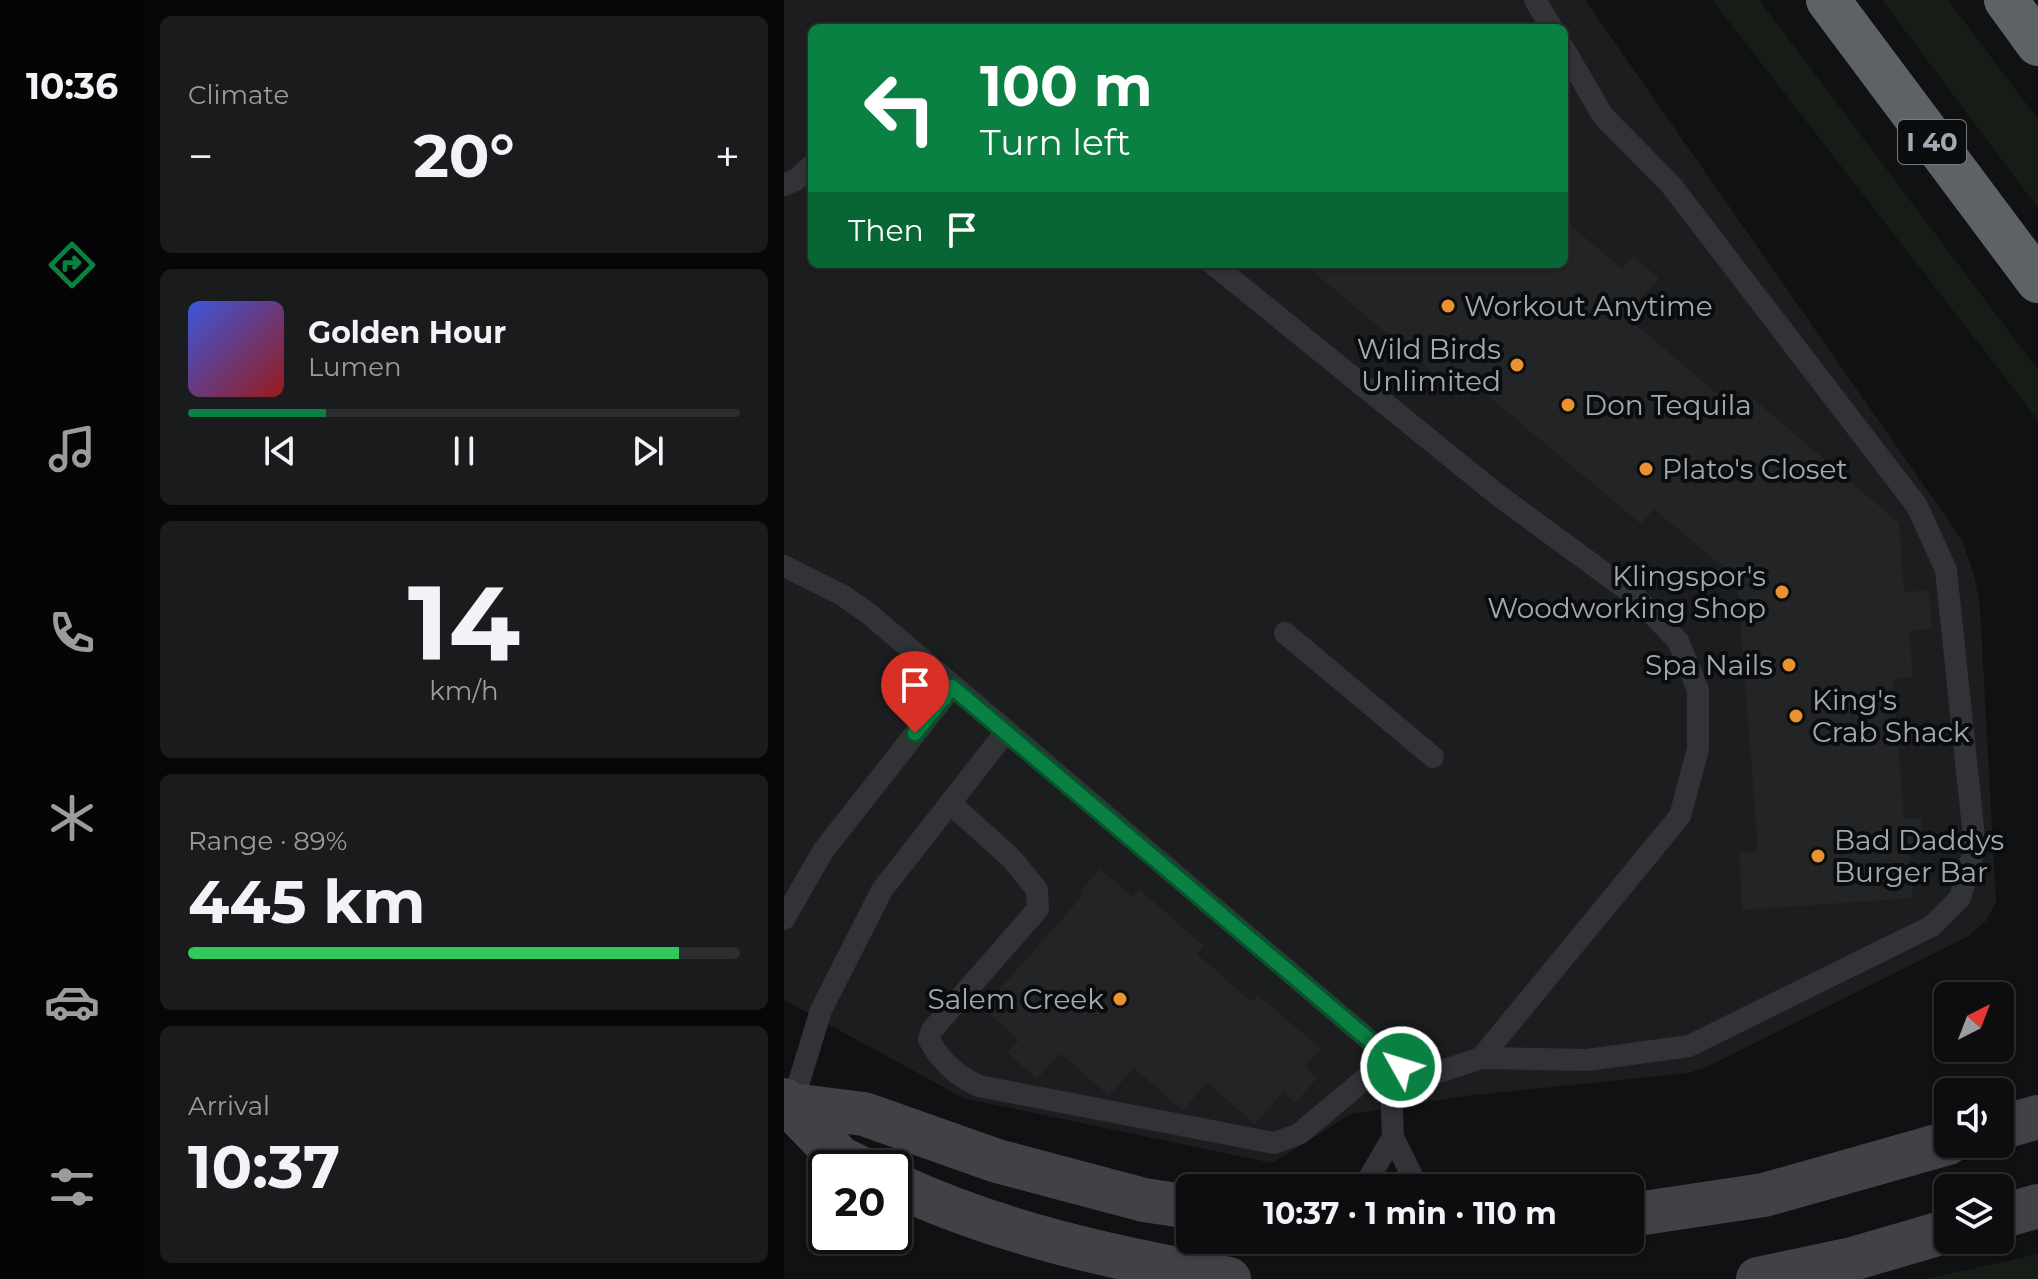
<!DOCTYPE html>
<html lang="en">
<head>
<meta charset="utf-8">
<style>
	body { margin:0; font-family:Montserrat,sans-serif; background:#1a1b1c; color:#f1f3f6; height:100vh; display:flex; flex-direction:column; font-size:30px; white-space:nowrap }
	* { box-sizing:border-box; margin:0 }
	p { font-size:26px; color:#9a9c9e }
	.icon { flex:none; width:44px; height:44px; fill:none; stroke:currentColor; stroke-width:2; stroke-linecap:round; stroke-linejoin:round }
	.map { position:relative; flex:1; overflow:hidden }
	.panel { display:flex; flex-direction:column; gap:16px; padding:16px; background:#070708; width:640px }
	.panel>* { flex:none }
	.top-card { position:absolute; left:24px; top:24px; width:760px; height:244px; border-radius:12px; box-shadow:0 2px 6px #0004,0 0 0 2px #2c2d2e; background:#0b8043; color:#fff; overflow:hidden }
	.needle { width:52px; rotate:42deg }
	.buttons { position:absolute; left:1150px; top:982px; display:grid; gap:16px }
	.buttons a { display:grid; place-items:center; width:80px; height:80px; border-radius:12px; background:#0c0d0e; box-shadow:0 2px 6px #0004,0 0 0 2px #2c2d2e; font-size:40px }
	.speed { position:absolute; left:24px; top:1150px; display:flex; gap:16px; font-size:40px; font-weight:700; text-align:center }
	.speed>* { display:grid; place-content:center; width:104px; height:104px; border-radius:50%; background:#0c0d0e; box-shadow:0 2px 6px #0004,0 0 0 2px #2c2d2e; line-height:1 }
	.speed .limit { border:4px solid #111; border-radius:12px; background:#fff; color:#111 }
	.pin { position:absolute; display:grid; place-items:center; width:68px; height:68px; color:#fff; margin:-82px -34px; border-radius:50% 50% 50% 0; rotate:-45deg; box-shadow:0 0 8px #0007 }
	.pin .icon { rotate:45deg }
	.me { position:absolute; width:88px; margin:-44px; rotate:309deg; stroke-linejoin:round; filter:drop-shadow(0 0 6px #0008) }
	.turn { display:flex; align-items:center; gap:28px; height:168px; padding:0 40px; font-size:36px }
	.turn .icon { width:104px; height:104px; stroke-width:2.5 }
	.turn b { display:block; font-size:56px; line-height:68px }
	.then { display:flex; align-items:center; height:76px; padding:0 40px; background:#0003; gap:16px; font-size:30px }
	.big { font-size:60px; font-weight:700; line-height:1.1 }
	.panel .widget { flex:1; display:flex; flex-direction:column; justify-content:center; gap:12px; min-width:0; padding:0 28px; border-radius:12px; background:#1a1b1c }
	.panel .dial { align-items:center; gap:0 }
	.dial b { font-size:104px; line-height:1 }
	.song { display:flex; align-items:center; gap:24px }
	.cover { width:96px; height:96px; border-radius:12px; background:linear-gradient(135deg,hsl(230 70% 55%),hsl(0 70% 35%)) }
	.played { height:8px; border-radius:4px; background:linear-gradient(90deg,#0b8043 25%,#2c2d2e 25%) }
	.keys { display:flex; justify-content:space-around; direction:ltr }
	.heat { display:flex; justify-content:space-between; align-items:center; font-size:44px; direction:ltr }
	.charge { height:12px; border-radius:6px; background:linear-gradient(90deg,#34c759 89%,#2c2d2e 0) }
	.trip { position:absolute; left:392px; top:1174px; width:468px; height:80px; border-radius:12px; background:#0c0d0e; box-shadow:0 2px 6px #0004,0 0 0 2px #2c2d2e; font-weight:700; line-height:80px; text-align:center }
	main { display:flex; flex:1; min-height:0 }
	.tabs { display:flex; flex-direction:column; width:144px; justify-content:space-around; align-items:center; background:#050506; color:#9a9c9e }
	.tabs .icon { width:56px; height:56px }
	.tabs .active { color:#0b8043 }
	.tabs b { font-size:36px; color:#f1f3f6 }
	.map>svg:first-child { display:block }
	.built { fill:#1c1d1f; fill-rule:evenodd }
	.green { fill:#171c17 }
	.building { fill:#232426 }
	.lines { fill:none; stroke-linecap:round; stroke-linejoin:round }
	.lane { stroke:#323337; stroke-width:22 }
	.secondary { stroke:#404246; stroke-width:44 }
	.highway { stroke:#5e6267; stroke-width:44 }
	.route-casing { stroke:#07532c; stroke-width:20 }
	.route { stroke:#0b8043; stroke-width:14 }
	.poi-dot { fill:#e99231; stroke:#0b0c0d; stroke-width:3 }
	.labels { text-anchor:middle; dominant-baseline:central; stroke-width:8; stroke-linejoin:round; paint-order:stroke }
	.shield { fill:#0b0c0d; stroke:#757a80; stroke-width:2 }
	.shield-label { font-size:26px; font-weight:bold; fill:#a2a9b2 }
	.poi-label { font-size:28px; fill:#a2a9b2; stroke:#0b0c0d; text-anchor:start }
</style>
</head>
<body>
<main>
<nav class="tabs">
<b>10:36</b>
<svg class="icon active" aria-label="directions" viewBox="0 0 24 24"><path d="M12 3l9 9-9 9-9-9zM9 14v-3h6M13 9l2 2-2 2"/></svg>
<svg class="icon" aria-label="music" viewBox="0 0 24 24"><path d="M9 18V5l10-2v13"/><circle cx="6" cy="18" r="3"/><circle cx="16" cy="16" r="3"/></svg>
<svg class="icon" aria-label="phone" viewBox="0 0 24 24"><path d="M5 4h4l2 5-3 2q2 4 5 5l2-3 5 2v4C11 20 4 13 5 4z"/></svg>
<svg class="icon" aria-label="climate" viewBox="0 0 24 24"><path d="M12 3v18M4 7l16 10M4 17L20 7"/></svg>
<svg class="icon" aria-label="car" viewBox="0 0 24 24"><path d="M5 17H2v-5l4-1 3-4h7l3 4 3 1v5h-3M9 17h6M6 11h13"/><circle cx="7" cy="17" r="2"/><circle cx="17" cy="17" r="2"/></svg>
<svg class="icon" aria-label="filters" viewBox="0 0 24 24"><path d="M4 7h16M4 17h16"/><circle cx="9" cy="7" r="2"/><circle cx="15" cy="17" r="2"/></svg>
</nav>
<section class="panel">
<div class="widget"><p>Climate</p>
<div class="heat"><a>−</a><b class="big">20°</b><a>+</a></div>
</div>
<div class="widget">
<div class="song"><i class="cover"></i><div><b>Golden Hour</b><p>Lumen</p></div></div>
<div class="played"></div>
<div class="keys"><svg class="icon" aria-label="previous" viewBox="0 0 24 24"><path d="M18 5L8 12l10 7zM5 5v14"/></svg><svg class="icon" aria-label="pause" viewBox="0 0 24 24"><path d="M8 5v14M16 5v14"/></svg><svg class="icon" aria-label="next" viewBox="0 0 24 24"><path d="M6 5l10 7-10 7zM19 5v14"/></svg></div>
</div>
<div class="widget dial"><b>14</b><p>km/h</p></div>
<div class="widget"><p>Range · 89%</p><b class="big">445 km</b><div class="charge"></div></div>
<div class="widget"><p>Arrival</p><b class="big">10:37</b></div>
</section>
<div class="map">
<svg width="1254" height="1279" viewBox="0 0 1254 1279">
	<rect width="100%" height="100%" fill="#101112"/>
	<path class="built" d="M 0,0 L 801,0 L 1178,540 L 1191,578 L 1196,607 L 1212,902 L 1202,921 L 1183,937 L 923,1067 L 904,1073 L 681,1096 L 567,1114 L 488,1163 L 179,1098 L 0,1000 ZM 28,28 L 780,28 L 780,264 L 28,264 Z"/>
	<path class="green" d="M 928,0 L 975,0 L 1254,370 L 1254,420 Z
		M 1098,0 L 1164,0 L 1254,119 L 1254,208 Z
		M 1254,1254 L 1254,1279 L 1141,1279 L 1150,1277 Z"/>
	<path class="building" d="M 780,220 L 838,269 L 849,256 L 875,278 L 842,316 L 952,410 L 965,395 L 1115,523 L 1120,592 L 1145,590 L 1148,629 L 1125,631 L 1129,677 L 1109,679 L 1120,819 L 1137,818 L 1140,851 L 1125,852 L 1129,898 L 958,910 L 955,853 L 974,851 L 953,579 L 870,509 L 857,524 L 690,384 L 679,397 L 520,264 L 780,264 Z
		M 316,869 L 349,897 L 355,889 L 420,946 L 413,954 L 468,1002 L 474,995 L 537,1049 L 521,1067 L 533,1078 L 511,1103 L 499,1092 L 471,1124 L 423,1082 L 399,1111 L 350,1068 L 325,1096 L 277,1053 L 253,1079 L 223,1053 L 235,1040 L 199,1008 L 299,895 L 296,892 Z"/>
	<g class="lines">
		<path class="lane" d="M 751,0 L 768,28
			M 0,185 L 12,180 L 28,165
			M 0,566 L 58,595 L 84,613 L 617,1067 L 646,1075 L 697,1058 L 896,816 L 914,749 L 914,690 L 894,641 L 849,594 L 715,496 L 429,264
			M 501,633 L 649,757
			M 166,803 L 228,859 L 253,890 L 254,909 L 148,1030 L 145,1039 C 154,1059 174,1077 195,1086 L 490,1143 L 515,1134 L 606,1058
			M 0,919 L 39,851 L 168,687
			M 606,1058 L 609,1137 L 634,1188
			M 697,1058 L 803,1060 L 905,1046 L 1148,926 L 1176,898 L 1191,847 L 1162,570 L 1133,506 L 887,185 L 819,116 L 780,49
			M 8,1105 L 37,1010 L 98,890 L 221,733
			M 579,1188 L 609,1137"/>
		<path class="secondary" d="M 0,1100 L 56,1158 L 77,1168
			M 8,1105 L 80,1114 L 213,1161 L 360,1200 L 406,1207
			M 1216,1128 L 1254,1117
			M 110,1184 C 217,1234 330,1258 445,1279
			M 846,1215 L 980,1195 L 1164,1143
			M 1216,1217 L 1254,1206
			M 974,1279 L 1068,1259 L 1164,1231"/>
		<path class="highway" d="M 1044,0 L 1254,281
			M 1222,0 L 1254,44"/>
	</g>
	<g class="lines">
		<defs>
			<path id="route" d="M 131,733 L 168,687 L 617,1067"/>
		</defs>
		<use href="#route" class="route-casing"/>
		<use href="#route" class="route"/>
	</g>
	<g class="poi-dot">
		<circle cx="664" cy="306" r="8"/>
		<circle cx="733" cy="365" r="8"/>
		<circle cx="784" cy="405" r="8"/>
		<circle cx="862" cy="469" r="8"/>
		<circle cx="998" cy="592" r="8"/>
		<circle cx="1005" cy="665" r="8"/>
		<circle cx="1012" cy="716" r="8"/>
		<circle cx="1034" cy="856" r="8"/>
		<circle cx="336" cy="999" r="8"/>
	</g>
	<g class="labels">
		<rect class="shield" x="1114" y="120" width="68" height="44" rx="6"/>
		<g class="shield-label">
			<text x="1148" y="142">I 40</text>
		</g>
		<g class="poi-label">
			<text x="680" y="306">Workout Anytime</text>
			<text x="717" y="349" text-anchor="end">Wild Birds<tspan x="717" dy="32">Unlimited</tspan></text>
			<text x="800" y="405">Don Tequila</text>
			<text x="878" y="469">Plato's Closet</text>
			<text x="982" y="576" text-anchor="end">Klingspor's<tspan x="982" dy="32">Woodworking Shop</tspan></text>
			<text x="989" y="665" text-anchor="end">Spa Nails</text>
			<text x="1028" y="700">King's<tspan x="1028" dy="32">Crab Shack</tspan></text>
			<text x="1050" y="840">Bad Daddys<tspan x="1050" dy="32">Burger Bar</tspan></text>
			<text x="320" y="999" text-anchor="end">Salem Creek</text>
		</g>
	</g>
</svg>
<div class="buttons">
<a><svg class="needle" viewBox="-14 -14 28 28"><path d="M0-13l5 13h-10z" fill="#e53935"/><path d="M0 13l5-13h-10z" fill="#9a9c9e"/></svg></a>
<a><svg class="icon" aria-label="sound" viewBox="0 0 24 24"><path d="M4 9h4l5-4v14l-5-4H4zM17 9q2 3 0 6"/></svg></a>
<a><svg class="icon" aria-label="layers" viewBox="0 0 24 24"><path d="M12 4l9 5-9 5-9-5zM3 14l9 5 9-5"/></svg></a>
</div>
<div class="speed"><div class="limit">20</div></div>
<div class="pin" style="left:131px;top:733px;background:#d93025"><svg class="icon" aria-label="arrive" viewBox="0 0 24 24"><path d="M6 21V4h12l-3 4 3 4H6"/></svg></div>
<svg class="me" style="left:617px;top:1067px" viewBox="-20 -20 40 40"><circle r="17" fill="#0b8043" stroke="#fff" stroke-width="3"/><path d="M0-11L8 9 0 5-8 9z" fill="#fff"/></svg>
<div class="trip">10:37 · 1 min · 110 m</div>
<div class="top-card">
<div class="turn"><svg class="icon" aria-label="left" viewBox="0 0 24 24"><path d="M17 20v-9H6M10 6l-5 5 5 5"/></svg><div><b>100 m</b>Turn left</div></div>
<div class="then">Then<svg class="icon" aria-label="arrive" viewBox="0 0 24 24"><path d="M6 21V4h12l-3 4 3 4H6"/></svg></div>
</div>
</div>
</main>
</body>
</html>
